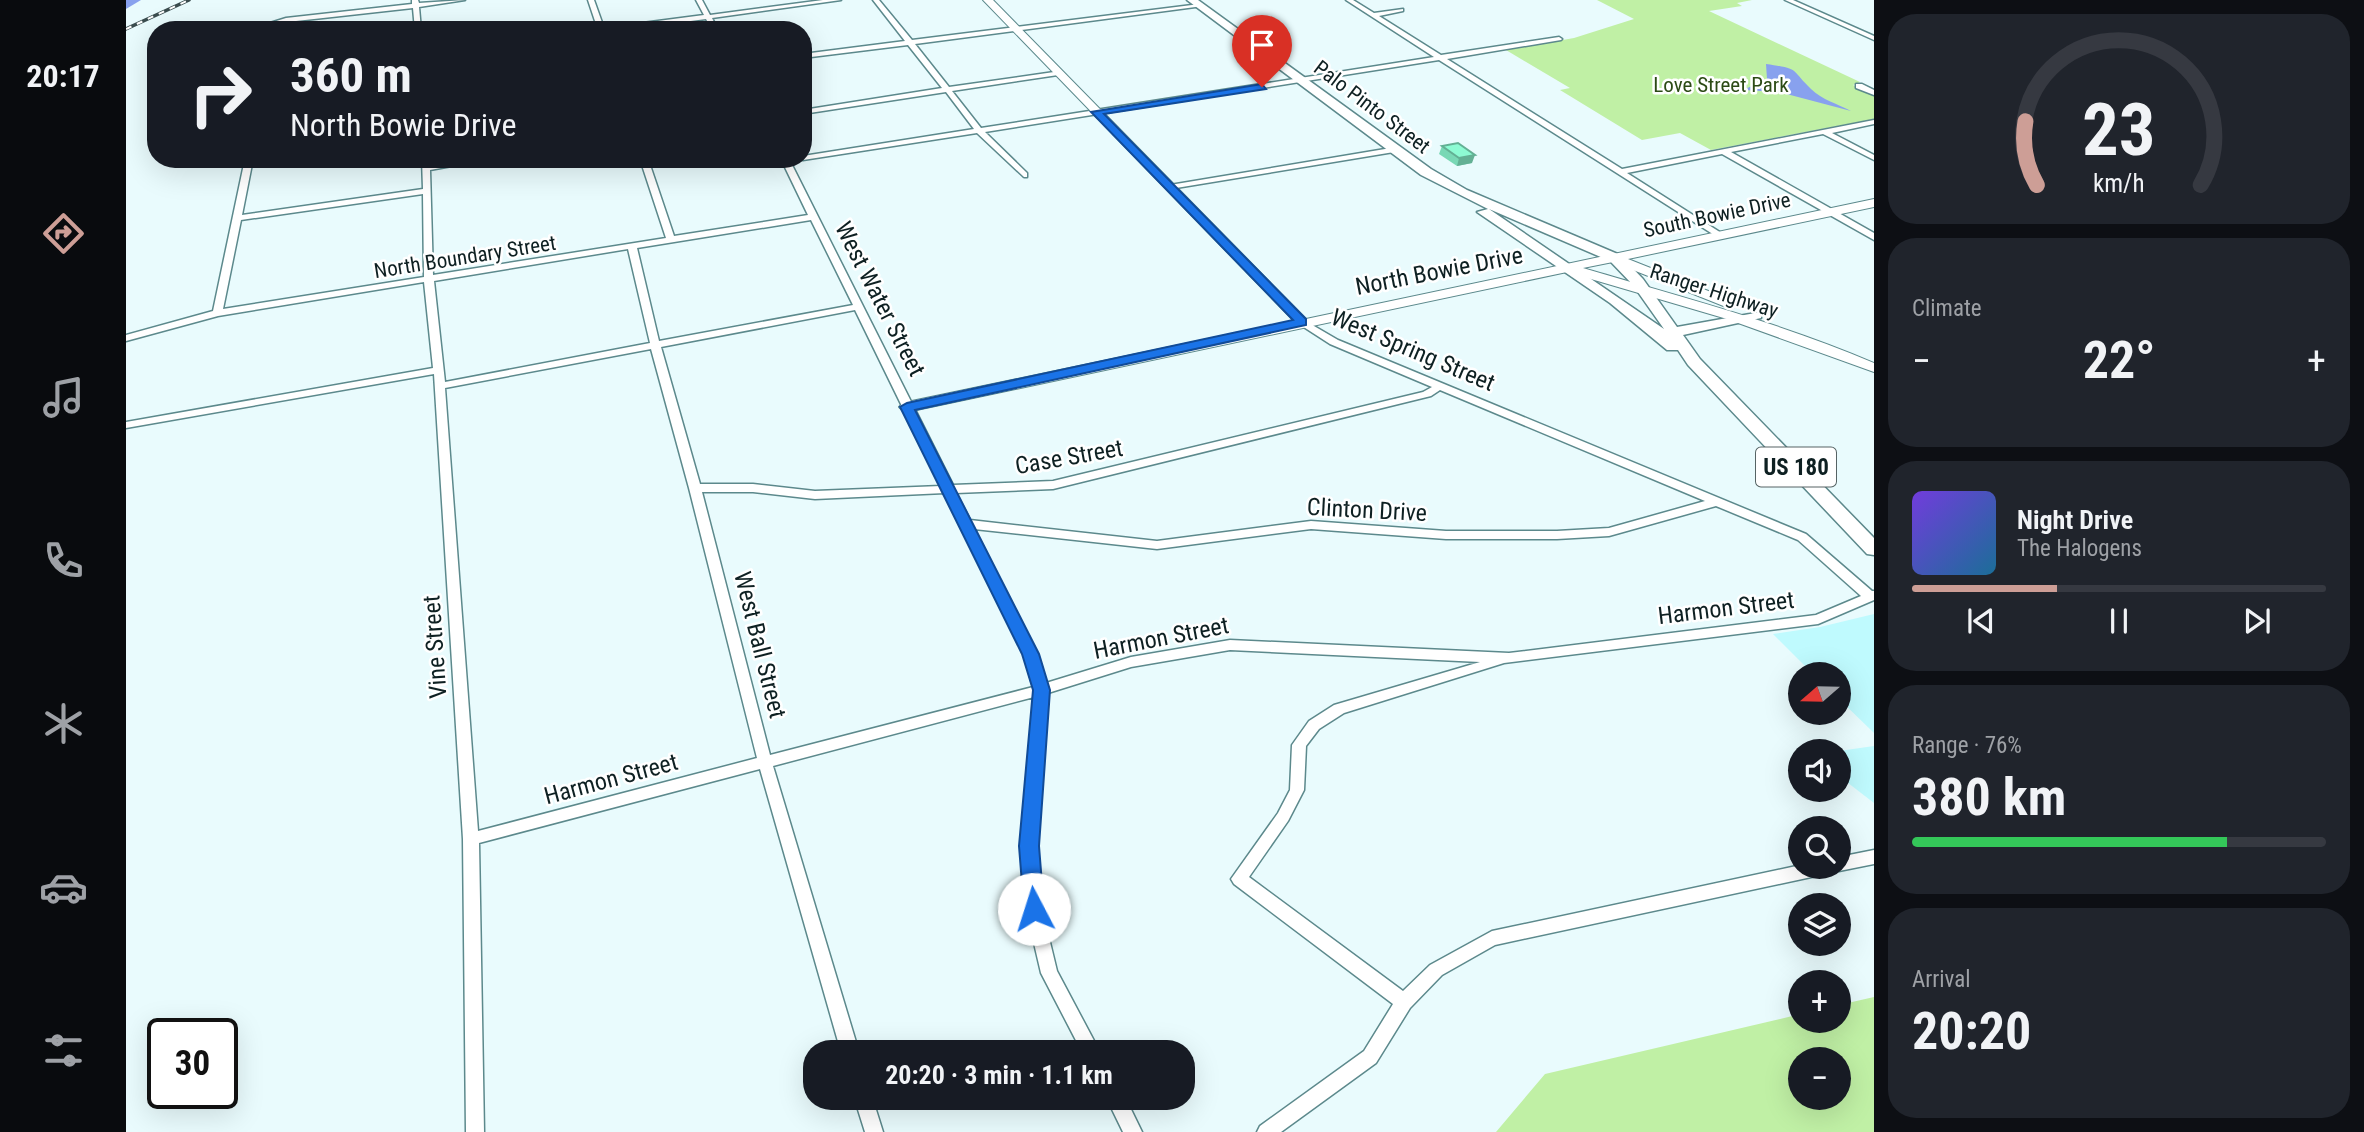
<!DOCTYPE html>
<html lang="en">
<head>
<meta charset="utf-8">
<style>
	body { margin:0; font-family:"Roboto Condensed",sans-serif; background:#20242c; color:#f1f3f6; height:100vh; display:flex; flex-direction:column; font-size:26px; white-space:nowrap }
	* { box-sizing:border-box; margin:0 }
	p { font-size:23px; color:#9ea1a6 }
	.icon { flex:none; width:38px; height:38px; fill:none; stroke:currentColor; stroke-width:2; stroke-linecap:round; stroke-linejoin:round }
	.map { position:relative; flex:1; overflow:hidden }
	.sheet { display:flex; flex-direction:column; gap:14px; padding:14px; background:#0d0f14; width:490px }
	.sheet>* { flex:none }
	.hud { position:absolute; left:21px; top:21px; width:665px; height:147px; border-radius:28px; box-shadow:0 7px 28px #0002; background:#171b24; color:#f1f3f6; overflow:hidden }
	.needle { width:46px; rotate:250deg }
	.fabs { position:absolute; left:1662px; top:662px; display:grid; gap:14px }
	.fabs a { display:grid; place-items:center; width:63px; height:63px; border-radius:50%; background:#171b24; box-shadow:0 7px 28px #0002; font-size:35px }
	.speed { position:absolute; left:21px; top:1018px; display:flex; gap:14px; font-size:35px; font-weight:700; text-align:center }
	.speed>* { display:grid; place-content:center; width:91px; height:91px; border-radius:50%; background:#171b24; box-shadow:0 7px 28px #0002; line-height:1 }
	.speed .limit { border:4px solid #111; border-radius:10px; background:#fff; color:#111 }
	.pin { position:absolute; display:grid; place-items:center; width:60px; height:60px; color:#fff; margin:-72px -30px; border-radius:50% 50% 50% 0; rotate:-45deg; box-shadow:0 0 7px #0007 }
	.pin .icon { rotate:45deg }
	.me { position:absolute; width:77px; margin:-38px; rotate:355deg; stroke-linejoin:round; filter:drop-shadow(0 0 5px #0008) }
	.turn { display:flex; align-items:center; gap:24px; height:147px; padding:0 28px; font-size:32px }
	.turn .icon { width:91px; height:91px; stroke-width:2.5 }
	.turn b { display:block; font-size:49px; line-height:60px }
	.big { font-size:52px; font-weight:700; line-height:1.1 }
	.sheet .tile { flex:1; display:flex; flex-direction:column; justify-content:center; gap:10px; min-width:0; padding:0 24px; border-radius:28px; background:#20242c }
	.sheet .dial { align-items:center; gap:0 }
	.dial svg { height:182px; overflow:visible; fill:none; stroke:#363941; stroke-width:7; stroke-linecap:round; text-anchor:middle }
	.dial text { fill:#f1f3f6; stroke:none }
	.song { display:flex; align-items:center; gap:21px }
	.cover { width:84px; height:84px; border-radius:10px; background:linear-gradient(135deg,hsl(260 70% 55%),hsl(200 70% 35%)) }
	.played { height:7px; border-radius:4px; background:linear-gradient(90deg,#cd9e96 35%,#363941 35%) }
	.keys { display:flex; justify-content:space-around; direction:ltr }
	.heat { display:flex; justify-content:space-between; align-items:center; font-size:38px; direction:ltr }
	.charge { height:10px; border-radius:5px; background:linear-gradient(90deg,#34c759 76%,#363941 0) }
	.trip { position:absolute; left:677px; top:1040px; width:392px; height:70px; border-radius:28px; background:#171b24; box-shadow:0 7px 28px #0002; font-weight:700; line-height:70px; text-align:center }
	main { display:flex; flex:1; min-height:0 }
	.tabs { display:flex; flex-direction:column; width:126px; justify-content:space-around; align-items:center; background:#090b0e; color:#9ea1a6 }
	.tabs .icon { width:49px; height:49px }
	.tabs .current { color:#cd9e96 }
	.tabs b { font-size:32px; color:#f1f3f6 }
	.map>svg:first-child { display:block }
	.built { fill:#bffafe }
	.green { fill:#c0f0a5; fill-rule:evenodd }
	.water { fill:#88a1ee }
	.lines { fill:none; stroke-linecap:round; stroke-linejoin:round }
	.river { fill:#88a1ee; fill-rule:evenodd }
	.street-casing { stroke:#5c898c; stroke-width:3 }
	.secondary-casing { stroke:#5c898c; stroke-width:2 }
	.primary-casing { stroke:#5c898c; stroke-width:3 }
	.street { fill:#fff; fill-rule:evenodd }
	.secondary { fill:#fff; fill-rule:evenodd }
	.primary { fill:#fff; fill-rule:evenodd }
	.rail-casing { stroke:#3b4d4f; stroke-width:3.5 }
	.rail { stroke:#fff; stroke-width:2; stroke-dasharray:6; stroke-linecap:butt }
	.wall { fill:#79d8b5 }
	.shaded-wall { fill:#63b094 }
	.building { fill:#8dfbd3; stroke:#63b094; stroke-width:2 }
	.route { fill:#1a73e8; stroke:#114b97; stroke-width:2 }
	.labels { text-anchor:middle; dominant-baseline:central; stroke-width:5; stroke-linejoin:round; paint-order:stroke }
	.far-park-label { font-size:21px; fill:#2c4b15; stroke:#fff }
	.far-street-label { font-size:21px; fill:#0e2022; stroke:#fff }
	.shield { fill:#fff; stroke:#566364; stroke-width:2 }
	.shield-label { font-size:23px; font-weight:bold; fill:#0e2022 }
	.street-label { font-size:24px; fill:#0e2022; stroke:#fff }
</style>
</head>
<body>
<main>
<nav class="tabs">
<b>20:17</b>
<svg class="icon current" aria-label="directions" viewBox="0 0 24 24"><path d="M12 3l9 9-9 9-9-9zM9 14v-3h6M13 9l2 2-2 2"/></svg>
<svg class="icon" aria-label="music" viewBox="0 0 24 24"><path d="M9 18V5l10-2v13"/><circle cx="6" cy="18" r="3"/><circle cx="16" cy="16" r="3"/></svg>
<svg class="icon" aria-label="phone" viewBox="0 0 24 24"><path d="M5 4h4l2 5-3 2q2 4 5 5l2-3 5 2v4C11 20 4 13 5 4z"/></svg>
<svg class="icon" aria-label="climate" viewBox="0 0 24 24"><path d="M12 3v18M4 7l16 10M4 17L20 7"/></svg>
<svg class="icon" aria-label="car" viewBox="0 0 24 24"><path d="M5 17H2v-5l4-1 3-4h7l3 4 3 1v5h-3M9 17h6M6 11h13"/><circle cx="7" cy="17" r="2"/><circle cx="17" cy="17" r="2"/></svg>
<svg class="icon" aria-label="filters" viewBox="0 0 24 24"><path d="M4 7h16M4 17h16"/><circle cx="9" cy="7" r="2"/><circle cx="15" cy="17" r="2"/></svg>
</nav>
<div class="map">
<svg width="1748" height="1132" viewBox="0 0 1748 1132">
	<rect width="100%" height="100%" fill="#e9fbfd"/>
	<path class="built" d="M 1748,614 L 1748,733 L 1713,699 L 1713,674 L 1687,674 L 1647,634 L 1694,627 Z
		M 1748,746 L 1748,803 L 1713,776 L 1713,751 Z"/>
	<path class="green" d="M 1471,0 L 1626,0 L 1611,3 L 1616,6 L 1583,11 L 1734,82 L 1727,85 L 1748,96 L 1748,119 L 1585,150 L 1554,133 L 1516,140 L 1434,90 L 1444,88 L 1380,50 L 1448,38 L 1508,19 Z
		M 1748,997 L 1748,1132 L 1370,1132 L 1419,1074 L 1675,1014 L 1675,1020 L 1713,1020 L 1713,1005 ZM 1675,1059 L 1713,1059 L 1713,1097 L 1675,1097 Z"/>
	<path class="water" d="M 1640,64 C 1675,69 1664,69 1685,89 C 1696,100 1712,104 1725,111 L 1653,92 L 1617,90 L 1641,79 Z"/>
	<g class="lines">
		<path class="river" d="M 0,0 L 15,0 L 0,9 Z"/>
		<defs>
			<path id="street" d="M 286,0 L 292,0 L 293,3 L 339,0 L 293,7 L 295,30 L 289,30 L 287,8 L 161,22 L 149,25 L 148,30 L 142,30 L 144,23 L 160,18 L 286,4 Z
				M 462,0 L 468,0 L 478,28 L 578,15 L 570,0 L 576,0 L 584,15 L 697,0 L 715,0 L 586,18 L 592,30 L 586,30 L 580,19 L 496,30 L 472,30 Z
				M 747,0 L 753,0 L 786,40 L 1074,4 L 1077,6 L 789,44 L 823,87 L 935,71 L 935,75 L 932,75 L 826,91 L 855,128 L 1308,57 L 1220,0 L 1227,0 L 1248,13 L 1277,9 L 1277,11 L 1253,16 L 1315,55 L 1433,37 L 1436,39 L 1435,40 L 1321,59 L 1496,169 L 1748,120 L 1748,124 L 1706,133 L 1748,155 L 1748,160 L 1697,134 L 1605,152 L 1748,233 L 1748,240 L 1596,154 L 1501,173 L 1600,236 L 1593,238 L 1313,60 L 859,132 L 901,173 L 901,177 L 898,177 L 851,133 L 677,160 L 674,160 L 677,159 L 677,156 L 848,129 L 820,92 L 677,114 L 677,110 L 816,88 L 782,45 L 677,58 L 677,54 L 779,41 Z
				M 1659,0 L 1667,0 L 1748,36 L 1748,40 Z
				M 1730,84 L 1736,84 L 1748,90 L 1748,95 L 1730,88 Z
				M 1265,148 L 1268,148 L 1268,152 L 1044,189 L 1040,187 L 1044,185 Z
				M 119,159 L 127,159 L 116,215 L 297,189 L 296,159 L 304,159 L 304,165 L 343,159 L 364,159 L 304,170 L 307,275 L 540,238 L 514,159 L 522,159 L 548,236 L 682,215 L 655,159 L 663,159 L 827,485 L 927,481 L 1297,392 L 1306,387 L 1204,344 L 1173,324 L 1173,320 L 1176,319 L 1212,340 L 1680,534 L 1746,591 L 1748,591 L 1748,600 L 1692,624 L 1378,663 L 1218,713 L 1193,729 L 1180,746 L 1178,790 L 1162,821 L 1123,877 L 1277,991 L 1304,965 L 1366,931 L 1675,865 L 1713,866 L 1713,857 L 1748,850 L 1748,864 L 1713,871 L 1710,870 L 1704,873 L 1369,945 L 1316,975 L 1284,1008 L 1250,1063 L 1155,1132 L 1131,1132 L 1134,1126 L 1238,1051 L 1267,1004 L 1108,884 L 1105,879 L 1152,813 L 1164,790 L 1166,745 L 1183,721 L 1208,705 L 1354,662 L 1104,650 L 1005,667 L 922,693 L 911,846 L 916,909 L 931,971 L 974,1052 L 956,1052 L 915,973 L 900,909 L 895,846 L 908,697 L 647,766 L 733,1052 L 715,1052 L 634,769 L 353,843 L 358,1132 L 340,1132 L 337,839 L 308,374 L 0,428 L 0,422 L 307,368 L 298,282 L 92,316 L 0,341 L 0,335 L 87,311 ZM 297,194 L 298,277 L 97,309 L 115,220 ZM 685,220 L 727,305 L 533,341 L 511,248 ZM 502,249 L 524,343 L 319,382 L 308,281 ZM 729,310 L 815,486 L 689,491 L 627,484 L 574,484 L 535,347 ZM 525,349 L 563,488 L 631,758 L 352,831 L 319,388 ZM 1314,390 L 1579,501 L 1483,528 L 1431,531 L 1320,531 L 1185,521 L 1031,541 L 844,520 L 830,493 L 927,489 L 1305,396 ZM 576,492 L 627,492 L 689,499 L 819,493 L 898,655 L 907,687 L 644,755 ZM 1590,506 L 1672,540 L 1735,596 L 1690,615 L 1383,653 L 1104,640 L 1005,657 L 920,683 L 912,655 L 848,529 L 1031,549 L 1185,529 L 1320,539 L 1431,539 L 1483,536 Z
				M 728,1097 L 746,1097 L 757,1132 L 739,1132 Z
				M 980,1097 L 999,1097 L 1016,1132 L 997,1132 Z"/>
			<path id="secondary" d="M 857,0 L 867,0 L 1180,319 L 1748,199 L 1748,207 L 1502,259 L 1610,302 L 1612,305 L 1605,309 L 1487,262 L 1457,268 C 1555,297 1655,323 1748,363 L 1748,372 L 1601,319 L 1441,272 L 781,412 L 776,410 L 773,407 L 776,404 L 781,402 L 1168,321 Z"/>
			<path id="primary" d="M 1061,0 L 1072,0 L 1305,169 L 1341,190 L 1494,255 L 1517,279 L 1551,327 L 1635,312 L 1635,318 L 1557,335 L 1574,359 L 1748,538 L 1748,555 L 1741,554 L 1562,365 L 1552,350 L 1541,350 L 1484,303 L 1351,212 L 1362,209 L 1295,175 ZM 1363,209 L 1484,261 L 1507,285 L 1538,329 Z"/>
		</defs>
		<use href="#street" class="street-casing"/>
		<use href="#secondary" class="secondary-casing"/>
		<use href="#primary" class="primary-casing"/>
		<use href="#street" class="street"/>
		<use href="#secondary" class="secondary"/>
		<use href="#primary" class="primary"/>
		<defs>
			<path id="rail" d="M 0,29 L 63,0"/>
		</defs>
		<use href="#rail" class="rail-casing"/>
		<use href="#rail" class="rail"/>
	</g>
	<path class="wall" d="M 1316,146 L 1346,163 L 1331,166 L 1313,154 Z"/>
	<path class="shaded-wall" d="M 1349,155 L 1346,163 L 1331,166 L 1333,158 Z"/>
	<path class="building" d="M 1332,143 L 1349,155 L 1333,158 L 1316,146 Z"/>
	<path class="route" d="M 1136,84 L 1140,89 L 978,114 L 1180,319 L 1180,325 L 789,410 L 913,654 L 924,690 L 913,846 L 918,909 L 915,916 L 908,918 L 901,916 L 898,909 L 893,846 L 907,690 L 896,654 L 774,407 L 781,403 L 1167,320 L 965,112 Z"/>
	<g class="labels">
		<g class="far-park-label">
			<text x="1595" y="85">Love Street Park</text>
		</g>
		<g class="far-street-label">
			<text transform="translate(1246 107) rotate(37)">Palo Pinto Street</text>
			<text transform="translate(1591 215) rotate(-12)">South Bowie Drive</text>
			<text transform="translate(339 257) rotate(-9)">North Boundary Street</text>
			<text transform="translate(1588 291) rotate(18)">Ranger Highway</text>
		</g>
		<rect class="shield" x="1630" y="447.5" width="80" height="39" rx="5"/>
		<g class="shield-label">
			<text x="1670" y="467">US 180</text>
		</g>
		<g class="street-label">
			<text transform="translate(1313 271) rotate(-11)">North Bowie Drive</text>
			<text transform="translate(754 299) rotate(63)">West Water Street</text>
			<text transform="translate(1287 350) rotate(23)">West Spring Street</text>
			<text transform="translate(943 457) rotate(-10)">Case Street</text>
			<text transform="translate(1241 510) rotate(3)">Clinton Drive</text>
			<text transform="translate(1600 608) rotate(-7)">Harmon Street</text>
			<text transform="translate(1035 638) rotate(-11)">Harmon Street</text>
			<text transform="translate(634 645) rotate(76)">West Ball Street</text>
			<text transform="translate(309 647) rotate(-94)">Vine Street</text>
			<text transform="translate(485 779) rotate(-15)">Harmon Street</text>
		</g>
	</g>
</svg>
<div class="fabs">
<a><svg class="needle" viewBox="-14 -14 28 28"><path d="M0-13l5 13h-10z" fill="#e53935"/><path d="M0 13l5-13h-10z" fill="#9ea1a6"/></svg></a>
<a><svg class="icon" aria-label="sound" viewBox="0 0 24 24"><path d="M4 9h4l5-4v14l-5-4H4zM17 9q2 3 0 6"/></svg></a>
<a><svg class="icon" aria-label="search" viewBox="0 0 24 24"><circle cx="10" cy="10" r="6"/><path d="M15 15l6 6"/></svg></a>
<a><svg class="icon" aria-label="layers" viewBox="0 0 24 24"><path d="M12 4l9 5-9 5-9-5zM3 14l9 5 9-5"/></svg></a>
<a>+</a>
<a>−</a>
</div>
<div class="speed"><div class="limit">30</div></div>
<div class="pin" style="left:1136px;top:87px;background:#d93025"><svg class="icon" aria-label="arrive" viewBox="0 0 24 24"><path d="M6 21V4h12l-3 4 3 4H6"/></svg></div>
<svg class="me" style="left:908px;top:909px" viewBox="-20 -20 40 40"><circle r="19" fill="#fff"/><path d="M0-13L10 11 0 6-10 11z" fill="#1a73e8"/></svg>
<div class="trip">20:20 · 3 min · 1.1 km</div>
<div class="hud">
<div class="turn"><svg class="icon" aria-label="right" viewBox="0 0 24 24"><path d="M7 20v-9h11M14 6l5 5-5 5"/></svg><div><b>360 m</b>North Bowie Drive</div></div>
</div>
</div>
<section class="sheet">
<div class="tile dial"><svg viewBox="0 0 100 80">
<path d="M14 69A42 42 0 1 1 86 69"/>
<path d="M14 69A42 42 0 0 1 9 41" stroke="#cd9e96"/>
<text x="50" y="56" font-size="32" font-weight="700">23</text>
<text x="50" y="72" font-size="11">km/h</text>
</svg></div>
<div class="tile"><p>Climate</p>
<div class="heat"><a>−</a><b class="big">22°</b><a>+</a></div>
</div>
<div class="tile">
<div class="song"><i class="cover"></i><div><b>Night Drive</b><p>The Halogens</p></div></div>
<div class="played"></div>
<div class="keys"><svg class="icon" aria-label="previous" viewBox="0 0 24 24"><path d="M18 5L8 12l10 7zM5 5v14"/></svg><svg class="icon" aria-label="pause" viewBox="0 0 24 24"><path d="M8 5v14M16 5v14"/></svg><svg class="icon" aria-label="next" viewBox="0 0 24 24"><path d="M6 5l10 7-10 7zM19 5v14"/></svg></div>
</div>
<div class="tile"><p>Range · 76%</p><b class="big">380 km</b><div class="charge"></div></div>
<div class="tile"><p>Arrival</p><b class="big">20:20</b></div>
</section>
</main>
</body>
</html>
